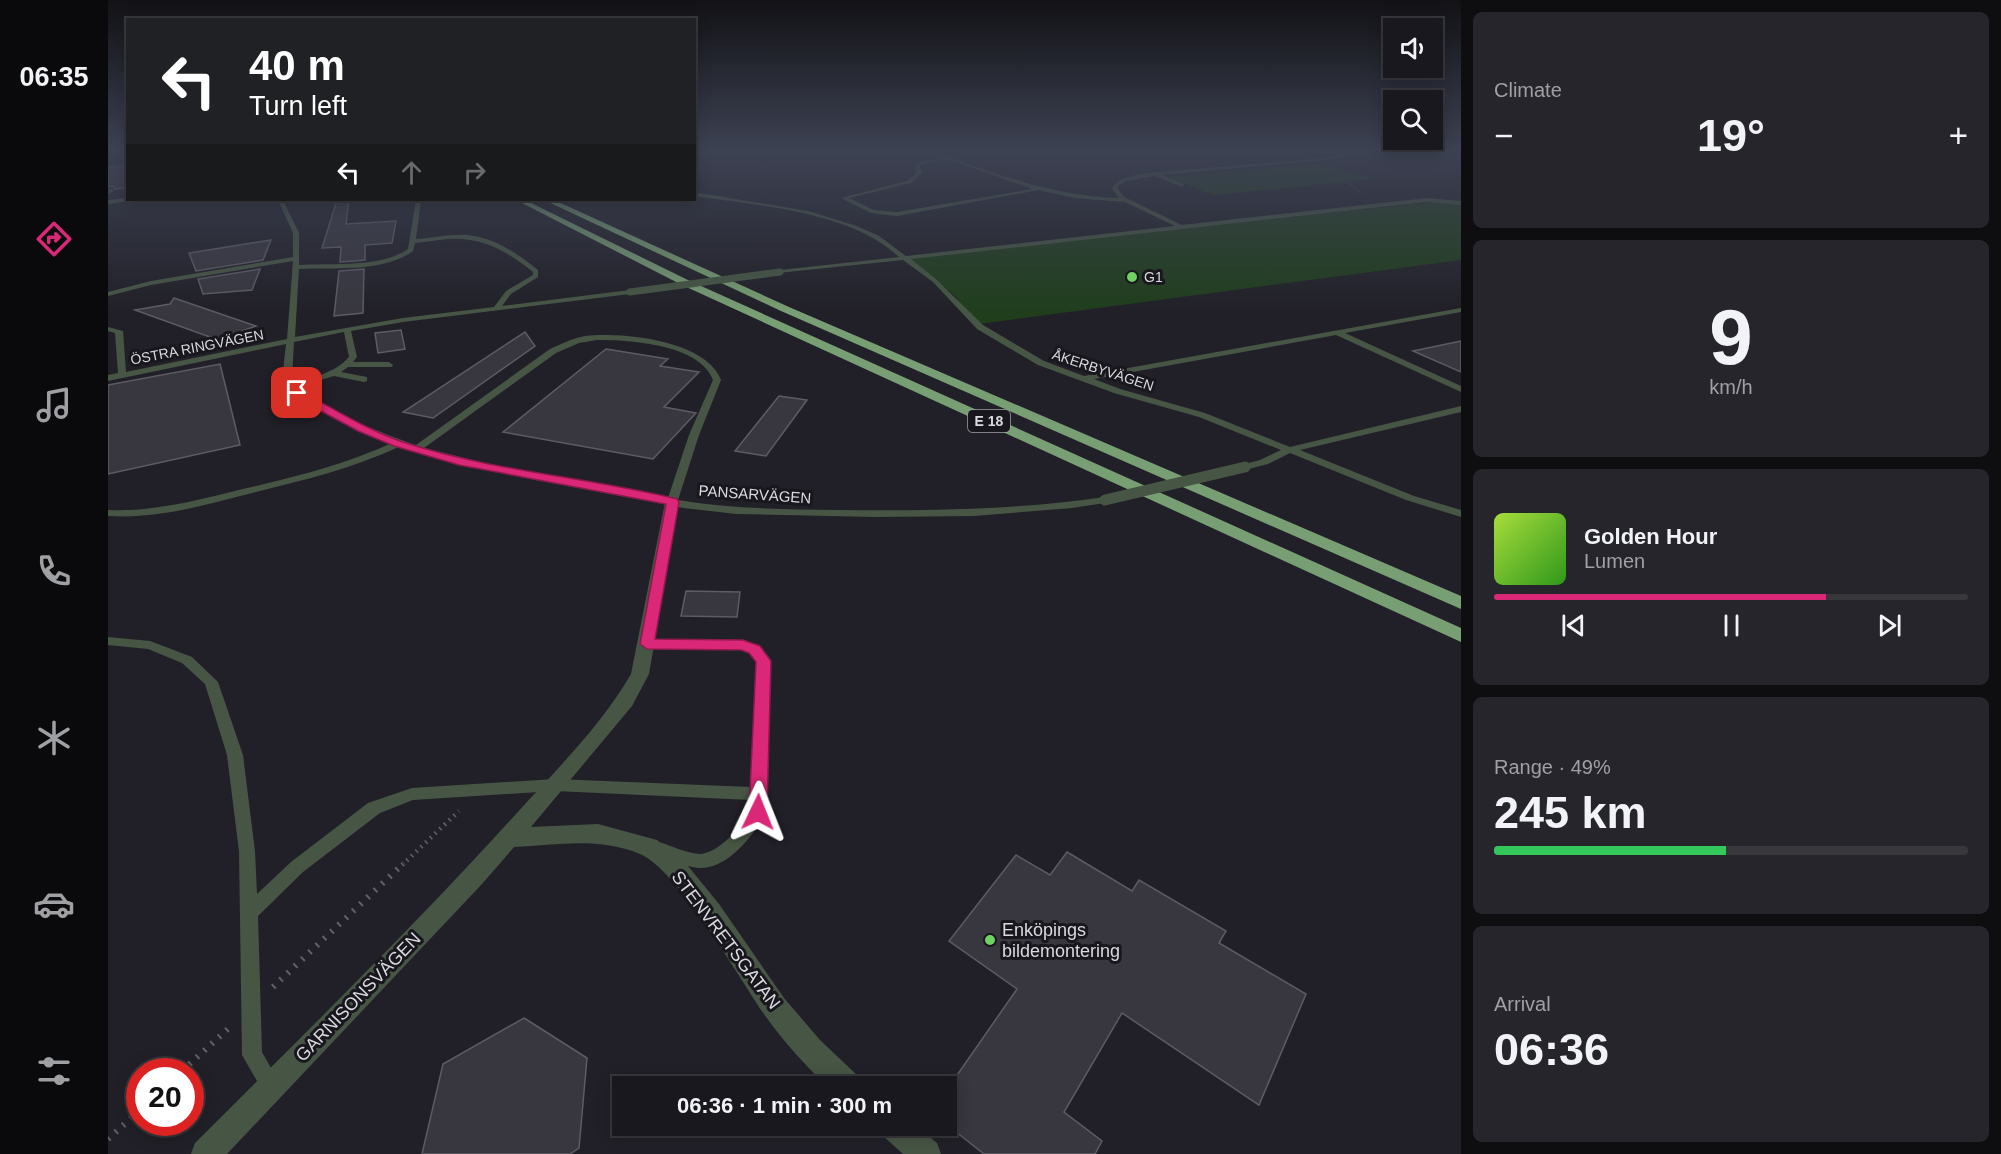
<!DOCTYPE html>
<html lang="en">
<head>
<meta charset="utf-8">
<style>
	body { margin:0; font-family:Arial,sans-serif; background:#26252b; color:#f1f3f6; height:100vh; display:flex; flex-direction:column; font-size:22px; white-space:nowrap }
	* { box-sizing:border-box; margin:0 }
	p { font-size:20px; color:#9fa0a4 }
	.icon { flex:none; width:33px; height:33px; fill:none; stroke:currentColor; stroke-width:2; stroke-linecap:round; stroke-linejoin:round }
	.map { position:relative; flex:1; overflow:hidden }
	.side { display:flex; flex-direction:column; gap:12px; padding:12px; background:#0e0d10; width:540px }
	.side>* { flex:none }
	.guide { position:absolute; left:18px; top:18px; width:570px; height:183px; border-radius:0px; box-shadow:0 3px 15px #0003,0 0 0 2px #37373c; background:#202124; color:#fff; overflow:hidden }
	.tools { position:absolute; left:1275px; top:18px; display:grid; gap:12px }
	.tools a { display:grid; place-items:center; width:60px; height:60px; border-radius:0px; background:#19181e; box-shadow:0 3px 15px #0003,0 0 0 2px #37373c; font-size:30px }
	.speed { position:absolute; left:18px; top:1058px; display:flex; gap:12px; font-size:30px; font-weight:700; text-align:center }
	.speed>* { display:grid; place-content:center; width:78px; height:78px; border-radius:50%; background:#19181e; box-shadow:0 3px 15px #0003,0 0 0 2px #37373c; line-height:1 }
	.speed .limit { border:9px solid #d22; background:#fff; color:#111 }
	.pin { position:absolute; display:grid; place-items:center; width:51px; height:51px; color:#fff; margin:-26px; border-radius:12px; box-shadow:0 3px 9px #0006 }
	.me { position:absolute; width:66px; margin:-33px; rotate:2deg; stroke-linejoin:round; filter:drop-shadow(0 0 4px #0008) }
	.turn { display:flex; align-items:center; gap:21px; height:126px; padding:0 24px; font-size:27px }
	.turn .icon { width:78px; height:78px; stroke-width:2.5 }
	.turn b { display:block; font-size:42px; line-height:51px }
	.lanes { display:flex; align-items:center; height:57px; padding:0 24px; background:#0003; justify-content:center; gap:30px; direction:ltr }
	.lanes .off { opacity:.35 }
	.big { font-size:45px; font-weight:700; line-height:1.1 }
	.side .widget { flex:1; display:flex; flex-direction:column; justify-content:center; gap:9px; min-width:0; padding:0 21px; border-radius:9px; background:#26252b }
	.side .dial { align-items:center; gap:0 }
	.dial b { font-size:78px; line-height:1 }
	.song { display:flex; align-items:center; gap:18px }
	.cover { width:72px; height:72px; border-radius:9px; background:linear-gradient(135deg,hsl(80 70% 55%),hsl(110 70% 35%)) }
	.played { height:6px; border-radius:3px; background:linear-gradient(90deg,#db2777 70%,#37373c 70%) }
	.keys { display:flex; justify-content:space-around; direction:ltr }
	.heat { display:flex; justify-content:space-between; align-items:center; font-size:33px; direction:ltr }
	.charge { height:9px; border-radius:4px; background:linear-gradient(90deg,#34c759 49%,#37373c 0) }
	.trip { position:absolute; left:504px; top:1076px; width:345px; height:60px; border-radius:0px; background:#19181e; box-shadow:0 3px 15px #0003,0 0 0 2px #37373c; font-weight:700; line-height:60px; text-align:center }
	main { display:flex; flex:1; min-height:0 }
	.menu { display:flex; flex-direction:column; width:108px; justify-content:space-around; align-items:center; background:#0a0a0c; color:#9fa0a4 }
	.menu .icon { width:42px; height:42px }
	.menu .active { color:#db2777 }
	.menu b { font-size:27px; color:#f1f3f6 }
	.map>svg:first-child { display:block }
	.green { fill:#203e1c }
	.building { fill:#38373f; stroke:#5d5c65; stroke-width:1.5 }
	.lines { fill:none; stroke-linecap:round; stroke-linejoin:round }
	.path-far2 { stroke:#626168; stroke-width:1.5; stroke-dasharray:1 2; stroke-linecap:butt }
	.path-far1 { stroke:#626168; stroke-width:4.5; stroke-dasharray:1.5 5; stroke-linecap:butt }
	.path { stroke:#626168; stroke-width:6; stroke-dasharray:2 8; stroke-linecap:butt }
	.service { fill:#475644; fill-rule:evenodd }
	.minor { fill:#475644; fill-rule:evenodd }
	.motorway { fill:#789f73; fill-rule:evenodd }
	.service-bridge-far2 { stroke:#475644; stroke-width:7 }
	.service-bridge-far1 { stroke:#475644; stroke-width:9 }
	.service-bridge { stroke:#475644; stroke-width:11 }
	.route { fill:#db2777; stroke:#8e194d; stroke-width:1.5 }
	.poi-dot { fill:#6ed361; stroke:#18171e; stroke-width:2 }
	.labels { text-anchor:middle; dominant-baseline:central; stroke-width:6; stroke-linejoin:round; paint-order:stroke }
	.far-poi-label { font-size:14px; fill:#dad9de; stroke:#18171e; text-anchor:start }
	.far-street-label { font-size:14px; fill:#dad9de; stroke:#18171e }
	.shield { fill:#18171e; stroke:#a09fa4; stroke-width:1.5 }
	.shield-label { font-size:14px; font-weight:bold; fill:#dad9de }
	.street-label { font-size:15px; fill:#dad9de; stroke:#18171e }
	.near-poi-label { font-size:18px; fill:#dad9de; stroke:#18171e; text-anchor:start }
	.near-street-label { font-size:18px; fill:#dad9de; stroke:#18171e }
</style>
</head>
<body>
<main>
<nav class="menu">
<b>06:35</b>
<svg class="icon active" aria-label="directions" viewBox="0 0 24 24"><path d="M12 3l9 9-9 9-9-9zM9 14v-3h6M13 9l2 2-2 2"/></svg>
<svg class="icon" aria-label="music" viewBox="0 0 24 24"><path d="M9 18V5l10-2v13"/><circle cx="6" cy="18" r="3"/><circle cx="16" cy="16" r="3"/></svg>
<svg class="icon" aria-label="phone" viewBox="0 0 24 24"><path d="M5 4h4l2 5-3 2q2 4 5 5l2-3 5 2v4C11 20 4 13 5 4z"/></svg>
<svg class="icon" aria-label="climate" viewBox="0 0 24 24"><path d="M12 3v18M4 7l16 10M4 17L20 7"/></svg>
<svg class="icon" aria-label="car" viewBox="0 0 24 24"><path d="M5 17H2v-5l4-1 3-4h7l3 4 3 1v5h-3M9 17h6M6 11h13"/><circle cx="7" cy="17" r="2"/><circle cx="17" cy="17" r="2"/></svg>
<svg class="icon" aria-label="filters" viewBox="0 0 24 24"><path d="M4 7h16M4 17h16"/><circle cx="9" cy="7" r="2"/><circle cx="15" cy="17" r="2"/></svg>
</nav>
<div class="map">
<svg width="1353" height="1154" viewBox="0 0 1353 1154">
	<rect width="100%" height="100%" fill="#212028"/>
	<path class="green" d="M 1213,163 L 1266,179 L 1106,195 L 1060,177 Z
		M 1327,202 L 1353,204 L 1353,260 L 871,324 L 845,294 L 799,257 Z"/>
	<path class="building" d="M 20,166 L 20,188 L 7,189 L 5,186 L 0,187 L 0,167 Z
		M 229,200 L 241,200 L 238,224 L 288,221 L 284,243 L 257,245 L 257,260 L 247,261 L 232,262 L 233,247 L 214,248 Z
		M 163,240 L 155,260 L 88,271 L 81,253 Z
		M 152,269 L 144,290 L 95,294 L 90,279 Z
		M 256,269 L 255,313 L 226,316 L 231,271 Z
		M 66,298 L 148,326 L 110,340 L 27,310 L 62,304 Z
		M 293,330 L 297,349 L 270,353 L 267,333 Z
		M 417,332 L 427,346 L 325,418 L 295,412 Z
		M 1353,341 L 1353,372 L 1305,351 Z
		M 498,349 L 560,359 L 552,366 L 591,372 L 556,407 L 588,413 L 545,459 L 395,432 Z
		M 112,364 L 132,445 L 0,474 L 0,385 Z
		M 671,396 L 699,400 L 658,456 L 627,451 Z
		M 578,591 L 632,592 L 629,617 L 573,616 Z
		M 959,852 L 1024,891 L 1031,880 L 1118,931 L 1111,943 L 1198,994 L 1151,1105 L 1014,1013 L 956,1112 L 994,1141 L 987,1154 L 876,1154 L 838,1124 L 838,1091 L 909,989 L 841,941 L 908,855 L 942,875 Z
		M 416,1018 L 479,1058 L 471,1148 L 462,1154 L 314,1154 L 335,1064 Z"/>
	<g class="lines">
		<path class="path-far2" d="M 1240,182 L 1253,193"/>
		<path class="path-far1" d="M 294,865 L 351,811"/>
		<path class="path" d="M 165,987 L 296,863
			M 74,1071 L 122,1027
			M 0,1139 L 32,1110"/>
		<path class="service" d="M 602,150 L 609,150 L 586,158 L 586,155 Z
			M 815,150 L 821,150 C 884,172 945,197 1011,198 L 1004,189 C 1009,177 1026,176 1038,173 L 1218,158 L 1230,154 L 1230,150 L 1234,150 L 1235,156 L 1218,160 L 1054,175 L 1076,184 L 1074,187 L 1047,176 L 1018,181 L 1010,186 L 1010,189 L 1016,197 L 1074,225 L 1319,198 L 1353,201 L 1353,205 L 1319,202 L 803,259 L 829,280 L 875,325 L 936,361 L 976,376 L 1353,308 L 1353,312 L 1237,333 L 1353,386 L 1353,392 L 1228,335 L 986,379 L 1012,389 L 1097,413 L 1182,447 L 1353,406 L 1353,412 L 1192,450 L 1306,496 L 1353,510 L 1353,517 L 1298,500 L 1182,453 L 1160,464 L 1137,470 L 1133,469 L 1133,465 L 1152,460 L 1173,450 L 1091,417 L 1006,393 L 930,365 L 869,329 L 825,282 L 795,260 L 670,273 L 670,271 L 672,270 L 791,257 C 783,250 774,243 765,238 C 712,209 645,205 586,196 L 586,192 L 700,211 L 749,226 L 771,236 L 798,256 L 1067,226 L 1017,202 L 966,198 L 931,190 L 789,216 L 763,213 L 733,198 L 799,181 L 808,173 L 807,166 L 810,162 L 834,158 ZM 839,159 L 924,189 L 789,212 L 766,210 L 741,198 L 803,183 L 814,173 L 812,166 L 814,164 Z
			M 4,188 L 6,191 L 0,194 L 0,190 Z
			M 20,198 L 22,201 L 0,204 L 0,200 Z
			M 170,200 L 175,200 L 191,233 L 191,265 C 223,263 273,268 300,249 L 308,200 L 313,200 L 308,239 C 325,238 342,234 359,235 C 386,237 410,254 430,270 L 430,277 L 403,294 L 394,306 L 522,290 L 526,292 L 522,294 L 295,322 L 243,331 L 249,357 L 245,362 L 281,362 L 285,365 L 284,367 L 240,367 L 233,372 L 259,377 L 259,381 L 256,382 L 226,376 L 189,387 C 207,408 279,435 308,445 L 442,349 C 453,344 465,338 477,336 C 514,332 598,340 613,380 L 591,435 L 570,500 C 623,509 676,509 729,510 C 819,511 908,510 997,497 L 1002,500 L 997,503 L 964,508 L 866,516 L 767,517 L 628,514 L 576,508 L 401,475 L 340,461 L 293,446 C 244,469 192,481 140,494 C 93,506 49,519 0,516 L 0,510 C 47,512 90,500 135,489 C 186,477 236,465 284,443 C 260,433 189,406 178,385 C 173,375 177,356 178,344 L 0,381 L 0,375 L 10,373 L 7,333 L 0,331 L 0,327 L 15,331 L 18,372 L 179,339 L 185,261 L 43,285 L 0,296 L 0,292 L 43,281 L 185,257 L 185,233 ZM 340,239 C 374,237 399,251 425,272 L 425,275 L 398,291 L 386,307 L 295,318 L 187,337 L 191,269 C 227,267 275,273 305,251 L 307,243 ZM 236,332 L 241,357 C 227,373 206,377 186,382 L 184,378 L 186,342 ZM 489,340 C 521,340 592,344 605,380 L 581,435 L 560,498 L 401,469 L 316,448 L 448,353 L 471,343 Z
			M 0,637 L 42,641 L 84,657 L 110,682 L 135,755 L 147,851 L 149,894 L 183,862 L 260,803 L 304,788 L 447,779 L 643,787 L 649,662 L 642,653 L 633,649 L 534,647 L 532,644 L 539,640 C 563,640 634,635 651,647 C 656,650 660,656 663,661 L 658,812 C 646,835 620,869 591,868 C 576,867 559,859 545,854 L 543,849 L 545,844 L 551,842 C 564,846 578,853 591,854 C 610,854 632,828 640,813 C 643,809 642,805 643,800 L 447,791 L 305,800 L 272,813 L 195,872 L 150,916 L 154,1052 L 173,1086 L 170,1093 L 163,1096 L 156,1093 L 134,1055 L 131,851 L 119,755 L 97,684 L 74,663 L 40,649 L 0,645 Z"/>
		<path class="minor" d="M 564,498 L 571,502 L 541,674 L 524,706 L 423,827 L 490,824 L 549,840 L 580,866 L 611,904 L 676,998 L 712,1040 L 750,1076 L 754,1086 L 719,1086 C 696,1064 675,1041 656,1014 C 631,978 570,870 532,854 C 491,837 449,845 406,847 L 374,884 L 119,1154 L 83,1154 L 87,1143 C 195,1035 305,928 408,814 C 448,770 493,726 523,674 L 557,502 Z
			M 769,1125 L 807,1125 L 829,1143 L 833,1154 L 795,1154 L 774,1135 Z"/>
		<path class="motorway" d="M 408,200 L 417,200 L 582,281 L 1353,628 L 1353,642 L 574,285 Z
			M 436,200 L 446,200 L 681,307 L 1353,596 L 1353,609 L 673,311 Z"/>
		<path class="service-bridge-far2" d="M 522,292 L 672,272"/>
		<path class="service-bridge-far1" d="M 1134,468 L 1137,467"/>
		<path class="service-bridge" d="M 997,500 L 1137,467"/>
	</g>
	<linearGradient id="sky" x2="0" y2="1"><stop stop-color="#121216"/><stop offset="0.48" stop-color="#3d4253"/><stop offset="1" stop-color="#3d4253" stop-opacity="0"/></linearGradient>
	<rect width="1353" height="312" fill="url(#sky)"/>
	<path class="route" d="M 185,391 L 193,391 C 226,409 259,430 295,442 C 384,471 478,477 569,499 L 571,502 L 547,639 L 635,640 L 652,646 L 663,661 L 659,812 L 656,817 L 650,819 L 643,817 L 641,812 L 648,662 L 641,653 L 633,650 L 539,649 L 532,644 L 558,504 L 351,465 L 286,446 L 250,431 L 185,396 Z"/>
	<g class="poi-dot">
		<circle cx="1024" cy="277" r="6"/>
		<circle cx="882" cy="940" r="6"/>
	</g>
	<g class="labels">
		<g class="far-poi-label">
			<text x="1036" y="277">G1</text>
		</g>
		<g class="far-street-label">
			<text transform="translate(89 347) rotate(-11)">ÖSTRA RINGVÄGEN</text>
			<text transform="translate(995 370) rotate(18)">ÅKERBYVÄGEN</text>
		</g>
		<rect class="shield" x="860" y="410" width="42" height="22" rx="4.5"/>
		<g class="shield-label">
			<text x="881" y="421">E 18</text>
		</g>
		<g class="street-label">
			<text transform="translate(647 494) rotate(4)">PANSARVÄGEN</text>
		</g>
		<g class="near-poi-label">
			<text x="894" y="930">Enköpings<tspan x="894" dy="21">bildemontering</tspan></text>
		</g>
		<g class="near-street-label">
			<text transform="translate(618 940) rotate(53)">STENVRETSGATAN</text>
			<text transform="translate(250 997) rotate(-46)">GARNISONSVÄGEN</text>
		</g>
	</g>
</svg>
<div class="tools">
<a><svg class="icon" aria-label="sound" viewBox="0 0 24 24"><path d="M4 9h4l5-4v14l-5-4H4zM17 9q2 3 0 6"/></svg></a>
<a><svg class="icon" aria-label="search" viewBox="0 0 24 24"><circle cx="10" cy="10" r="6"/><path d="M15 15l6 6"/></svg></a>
</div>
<div class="speed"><div class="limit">20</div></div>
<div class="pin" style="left:189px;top:393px;background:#d93025"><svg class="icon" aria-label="arrive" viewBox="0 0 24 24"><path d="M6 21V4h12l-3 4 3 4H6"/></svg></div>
<svg class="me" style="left:650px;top:812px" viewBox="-20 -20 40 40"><path d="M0-17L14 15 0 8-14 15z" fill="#db2777" stroke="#fff" stroke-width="4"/></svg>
<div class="trip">06:36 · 1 min · 300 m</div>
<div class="guide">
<div class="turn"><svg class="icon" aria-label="left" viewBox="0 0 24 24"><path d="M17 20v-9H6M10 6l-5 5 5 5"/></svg><div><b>40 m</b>Turn left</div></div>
<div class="lanes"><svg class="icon" aria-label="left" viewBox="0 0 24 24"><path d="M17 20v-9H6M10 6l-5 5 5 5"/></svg><svg class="icon off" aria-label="ahead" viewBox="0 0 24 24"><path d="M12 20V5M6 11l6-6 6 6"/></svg><svg class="icon off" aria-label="right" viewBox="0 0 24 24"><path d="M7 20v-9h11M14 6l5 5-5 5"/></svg></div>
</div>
</div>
<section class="side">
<div class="widget"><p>Climate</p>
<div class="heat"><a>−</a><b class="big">19°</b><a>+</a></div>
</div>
<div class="widget dial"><b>9</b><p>km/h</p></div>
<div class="widget">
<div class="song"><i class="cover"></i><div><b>Golden Hour</b><p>Lumen</p></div></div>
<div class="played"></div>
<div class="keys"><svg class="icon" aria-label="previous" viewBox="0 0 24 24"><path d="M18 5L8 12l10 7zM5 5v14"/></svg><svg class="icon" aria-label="pause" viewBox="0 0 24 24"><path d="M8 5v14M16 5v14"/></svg><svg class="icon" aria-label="next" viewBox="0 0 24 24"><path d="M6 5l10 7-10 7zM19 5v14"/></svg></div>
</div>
<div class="widget"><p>Range · 49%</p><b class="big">245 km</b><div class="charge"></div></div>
<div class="widget"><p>Arrival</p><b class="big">06:36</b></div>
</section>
</main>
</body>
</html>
